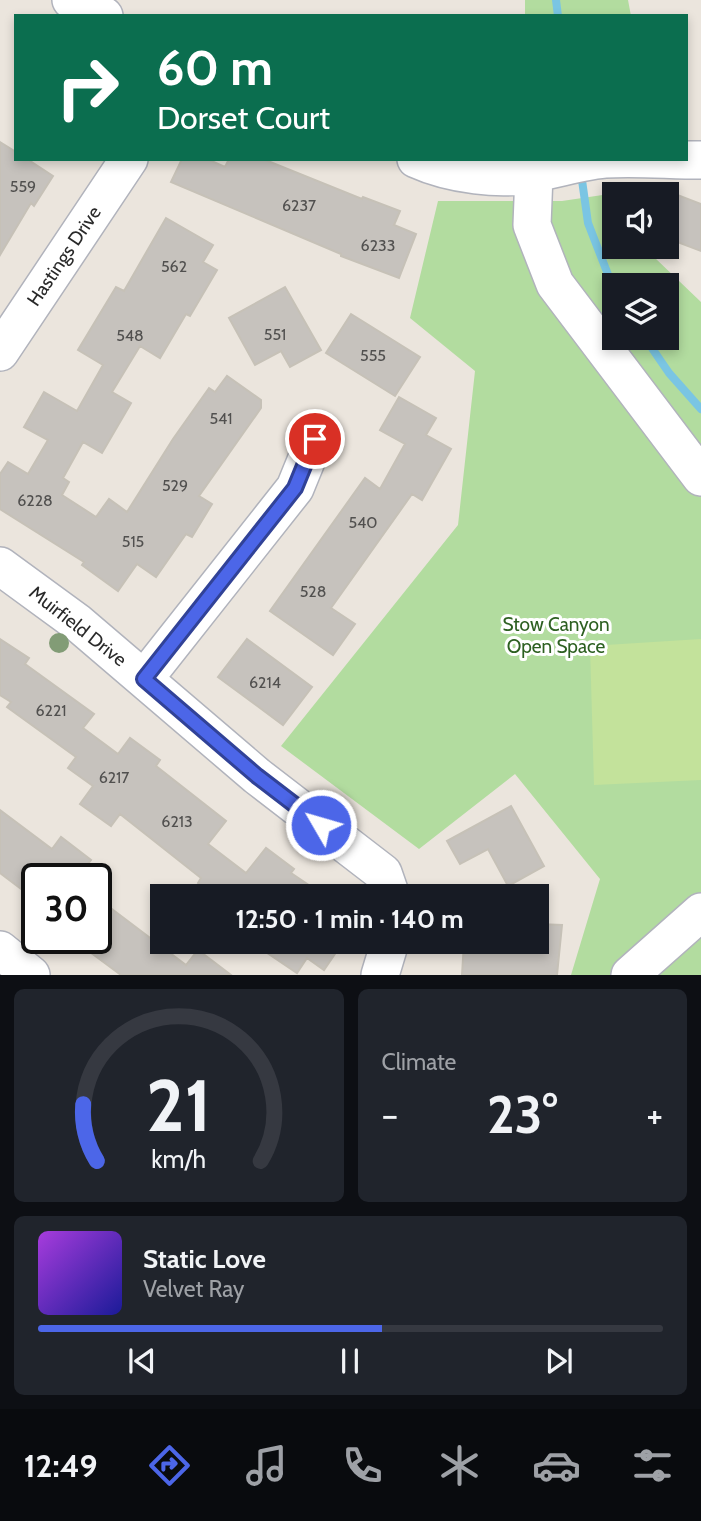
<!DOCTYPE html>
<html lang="en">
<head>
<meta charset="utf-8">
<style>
	body { margin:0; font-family:Cabin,sans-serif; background:#20242c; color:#f1f3f6; height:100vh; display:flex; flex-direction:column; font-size:26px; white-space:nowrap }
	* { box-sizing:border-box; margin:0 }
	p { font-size:23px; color:#9ea1a6 }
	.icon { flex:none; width:38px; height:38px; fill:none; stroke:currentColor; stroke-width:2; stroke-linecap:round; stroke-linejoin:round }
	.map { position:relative; height:975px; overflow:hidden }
	.sheet { display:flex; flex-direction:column; gap:14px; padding:14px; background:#0d0f14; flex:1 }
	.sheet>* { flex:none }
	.guide { position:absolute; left:14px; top:14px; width:674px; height:147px; border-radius:0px; box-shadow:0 4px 10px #0003; background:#0b6e4f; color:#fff; overflow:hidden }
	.fabs { position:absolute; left:602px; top:182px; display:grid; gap:14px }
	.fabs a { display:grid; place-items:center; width:77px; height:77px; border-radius:0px; background:#171b24; box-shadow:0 4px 10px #0003; font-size:35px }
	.speed { position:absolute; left:21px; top:863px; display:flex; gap:14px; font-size:35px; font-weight:700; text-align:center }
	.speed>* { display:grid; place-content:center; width:91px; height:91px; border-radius:50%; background:#171b24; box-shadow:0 4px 10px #0003; line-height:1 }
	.speed .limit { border:4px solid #111; border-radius:10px; background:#fff; color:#111 }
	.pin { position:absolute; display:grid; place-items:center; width:60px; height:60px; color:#fff; margin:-30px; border:4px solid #fff; border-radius:50%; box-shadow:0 2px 7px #0007 }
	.me { position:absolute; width:77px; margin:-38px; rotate:308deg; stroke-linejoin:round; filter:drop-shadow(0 0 5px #0008) }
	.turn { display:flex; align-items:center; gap:24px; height:147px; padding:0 28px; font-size:32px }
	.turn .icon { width:91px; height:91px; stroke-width:2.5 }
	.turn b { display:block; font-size:49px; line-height:60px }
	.big { font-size:52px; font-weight:700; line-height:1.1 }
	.sheet .widget { flex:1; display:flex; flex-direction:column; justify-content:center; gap:10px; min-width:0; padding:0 24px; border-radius:10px; background:#20242c }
	.sheet .dial { align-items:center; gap:0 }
	.dial svg { height:182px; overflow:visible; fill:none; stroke:#363941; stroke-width:7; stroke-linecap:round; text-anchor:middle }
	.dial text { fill:#f1f3f6; stroke:none }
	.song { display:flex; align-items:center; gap:21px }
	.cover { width:84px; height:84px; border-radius:10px; background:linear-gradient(135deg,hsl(280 70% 55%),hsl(240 70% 35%)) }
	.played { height:7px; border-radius:4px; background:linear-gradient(90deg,#4c66e8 55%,#363941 55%) }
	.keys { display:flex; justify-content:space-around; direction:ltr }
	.heat { display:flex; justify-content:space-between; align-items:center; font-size:38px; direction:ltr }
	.sheet .tiles { flex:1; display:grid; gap:14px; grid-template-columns:1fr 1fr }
	.widget:last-child { grid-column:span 2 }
	.trip { position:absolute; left:150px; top:884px; width:399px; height:70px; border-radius:0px; background:#171b24; box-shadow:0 4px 10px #0003; font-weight:700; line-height:70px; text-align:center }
	.tabs { display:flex; height:112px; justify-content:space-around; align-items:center; background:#090b0e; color:#9ea1a6 }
	.tabs .icon { width:49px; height:49px }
	.tabs .selected { color:#4c66e8 }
	.tabs b { font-size:32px; color:#f1f3f6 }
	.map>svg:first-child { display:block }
	.green { fill:#b2dc9f; fill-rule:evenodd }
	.pitch { fill:#c3e29b }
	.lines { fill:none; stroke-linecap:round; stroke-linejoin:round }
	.stream { stroke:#7ac5e3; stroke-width:8 }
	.building { fill:#c6c2bd; stroke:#c6c1b7; stroke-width:2 }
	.minor-casing { stroke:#b1b3bc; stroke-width:40 }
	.minor { stroke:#fff; stroke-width:37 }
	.tree { fill:#829c76 }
	.route-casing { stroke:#314297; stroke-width:18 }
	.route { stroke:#4c66e8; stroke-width:12 }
	.labels { text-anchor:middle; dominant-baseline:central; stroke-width:6; stroke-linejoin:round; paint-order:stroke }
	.number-label { font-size:16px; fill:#51504f }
	.street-label { font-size:19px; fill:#2a2a2a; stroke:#fff }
	.park-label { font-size:19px; fill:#2d6021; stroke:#fff }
</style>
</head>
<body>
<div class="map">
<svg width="701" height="975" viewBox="0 0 701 975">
	<rect width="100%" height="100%" fill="#ebe5dd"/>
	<path class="green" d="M 525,0 L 628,0 L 631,16 L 525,16 Z
		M 616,193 L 614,247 L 648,247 L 655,258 L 701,302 L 701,975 L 571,975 L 600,879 L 515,774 L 419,849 L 281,746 L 458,525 L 475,371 L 410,318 L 438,201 L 562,201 ZM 614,285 L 667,285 L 667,338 L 614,338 Z"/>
	<path class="pitch" d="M 701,639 L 701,780 L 594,785 L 590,646 Z"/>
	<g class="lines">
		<path class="stream" d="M 556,0 L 558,16
			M 581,173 L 588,223 L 614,290
			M 645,338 L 669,373 L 701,409"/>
	</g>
	<path class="building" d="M 0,142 L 16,152 L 16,159 L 27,159 L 53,176 L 34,206 L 31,203 L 0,255 Z
		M 182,159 L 207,159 L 225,167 L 229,159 L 263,159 L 362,199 L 363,197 L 400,211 L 394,225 L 416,234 L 399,278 L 341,256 L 341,254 L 171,182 Z
		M 667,191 L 701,204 L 701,251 L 667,238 Z
		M 166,218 L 213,245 L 203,262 L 217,270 L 190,316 L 186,314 L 160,358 L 140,346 L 112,392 L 131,403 L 102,453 L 83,442 L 63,478 L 69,482 L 62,495 L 96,517 L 109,499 L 127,512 L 173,439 L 209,388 L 215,392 L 227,376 L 261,400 L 261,408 L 199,496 L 212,504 L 192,537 L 186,534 L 156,577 L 137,564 L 118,591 L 82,565 L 84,562 L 0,509 L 0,474 L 8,462 L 28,474 L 48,440 L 24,427 L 44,392 L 77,411 L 103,365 L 78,350 L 116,287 L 124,291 Z
		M 285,287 L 321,350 L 290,367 L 281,351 L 255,365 L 229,318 Z
		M 351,314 L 420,357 L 395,396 L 326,353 Z
		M 399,397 L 436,418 L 426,435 L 451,449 L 422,500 L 412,494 L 331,608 L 355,624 L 333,655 L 270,611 L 365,478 L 380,489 L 405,444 L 380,430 Z
		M 0,639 L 29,658 L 25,664 L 94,714 L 83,728 L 118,754 L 130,738 L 160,760 L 156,766 L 226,821 L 208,844 L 246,873 L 266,848 L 294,869 L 291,873 L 325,896 L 214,896 L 198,883 L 201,878 L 120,814 L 111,826 L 80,804 L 93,786 L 68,768 L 76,757 L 7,707 L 11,702 L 0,695 Z
		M 247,639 L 312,687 L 283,725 L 218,677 Z
		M 511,806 L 544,866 L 508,886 L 488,849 L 460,864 L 447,841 Z
		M 0,810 L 52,849 L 61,837 L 91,860 L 77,878 L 37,878 L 37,901 L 0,873 Z
		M 96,897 L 186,965 L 198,950 L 231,975 L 121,975 L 71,938 L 96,938 Z
		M 537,924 L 562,925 L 557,975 L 462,975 L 464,942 L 537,942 Z
		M 251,942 L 343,942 L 324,970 L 307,958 L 297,973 Z"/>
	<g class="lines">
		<defs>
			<path id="minor" d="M 71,0 L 104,16
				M 416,159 C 449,174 502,182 537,173 C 559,168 582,161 605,159 C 636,157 669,160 701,160
				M 534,174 L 532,225 L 555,284 L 701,477
				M 0,352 L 129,159
				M 0,566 L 78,623 L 257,776 L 383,873 L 391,896
				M 144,679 L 295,488 L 315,439
				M 0,950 L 31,975
				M 380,975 L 390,942
				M 630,975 L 701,912"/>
		</defs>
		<use href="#minor" class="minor-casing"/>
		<use href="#minor" class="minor"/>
	</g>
	<circle class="tree" cx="59" cy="643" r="10"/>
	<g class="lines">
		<defs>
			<path id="route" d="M 315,439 L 295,488 L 144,679 L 257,776 L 321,825"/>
		</defs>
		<use href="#route" class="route-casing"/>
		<use href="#route" class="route"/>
	</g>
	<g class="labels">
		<g class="number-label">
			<text x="23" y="186">559</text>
			<text x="299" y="205">6237</text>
			<text x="378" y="245">6233</text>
			<text x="174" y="266">562</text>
			<text x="275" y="334">551</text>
			<text x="130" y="335">548</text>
			<text x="373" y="355">555</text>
			<text x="221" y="418">541</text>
			<text x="175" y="485">529</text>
			<text x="35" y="500">6228</text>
			<text x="363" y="522">540</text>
			<text x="133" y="541">515</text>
			<text x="313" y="591">528</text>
			<text x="265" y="682">6214</text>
			<text x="51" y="710">6221</text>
			<text x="114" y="777">6217</text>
			<text x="177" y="821">6213</text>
		</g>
		<g class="street-label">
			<text transform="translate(64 256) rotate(-56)">Hastings Drive</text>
			<text transform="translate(78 626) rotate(38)">Muirfield Drive</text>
		</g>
		<g class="park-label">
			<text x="556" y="624">Stow Canyon<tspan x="556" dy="22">Open Space</tspan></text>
		</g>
	</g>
</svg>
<div class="fabs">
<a><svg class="icon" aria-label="sound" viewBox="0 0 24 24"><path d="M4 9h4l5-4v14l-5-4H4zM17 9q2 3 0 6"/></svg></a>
<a><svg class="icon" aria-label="layers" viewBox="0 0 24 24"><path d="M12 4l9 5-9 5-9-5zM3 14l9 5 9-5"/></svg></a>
</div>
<div class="speed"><div class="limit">30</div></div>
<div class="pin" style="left:315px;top:439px;background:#d93025"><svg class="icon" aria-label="arrive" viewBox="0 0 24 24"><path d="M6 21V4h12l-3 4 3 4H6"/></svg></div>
<svg class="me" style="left:321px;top:825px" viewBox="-20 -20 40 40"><circle r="17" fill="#4c66e8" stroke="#fff" stroke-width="3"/><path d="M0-11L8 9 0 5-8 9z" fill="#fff"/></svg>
<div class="trip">12:50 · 1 min · 140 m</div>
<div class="guide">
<div class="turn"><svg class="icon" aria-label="right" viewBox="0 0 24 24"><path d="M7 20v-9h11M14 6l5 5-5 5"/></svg><div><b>60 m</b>Dorset Court</div></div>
</div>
</div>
<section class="sheet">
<div class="tiles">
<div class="widget dial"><svg viewBox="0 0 100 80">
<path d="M14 69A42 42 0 1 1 86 69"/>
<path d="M14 69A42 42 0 0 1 8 44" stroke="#4c66e8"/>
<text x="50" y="56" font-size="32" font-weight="700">21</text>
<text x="50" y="72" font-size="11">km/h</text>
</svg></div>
<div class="widget"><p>Climate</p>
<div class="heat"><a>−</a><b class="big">23°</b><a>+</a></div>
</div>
<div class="widget">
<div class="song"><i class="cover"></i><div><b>Static Love</b><p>Velvet Ray</p></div></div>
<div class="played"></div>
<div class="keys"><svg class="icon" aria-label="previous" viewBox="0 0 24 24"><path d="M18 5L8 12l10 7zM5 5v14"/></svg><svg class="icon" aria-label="pause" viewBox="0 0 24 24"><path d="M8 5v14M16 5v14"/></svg><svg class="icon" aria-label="next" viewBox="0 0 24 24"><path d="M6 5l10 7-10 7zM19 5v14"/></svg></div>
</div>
</div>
</section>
<nav class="tabs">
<b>12:49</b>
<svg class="icon selected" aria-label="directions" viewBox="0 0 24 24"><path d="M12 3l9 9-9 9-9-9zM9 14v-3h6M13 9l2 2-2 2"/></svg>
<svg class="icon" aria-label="music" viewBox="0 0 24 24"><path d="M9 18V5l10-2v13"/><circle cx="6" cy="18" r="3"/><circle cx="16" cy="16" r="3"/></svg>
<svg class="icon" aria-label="phone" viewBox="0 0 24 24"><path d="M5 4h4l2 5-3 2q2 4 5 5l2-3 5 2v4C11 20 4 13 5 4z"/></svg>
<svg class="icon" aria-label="climate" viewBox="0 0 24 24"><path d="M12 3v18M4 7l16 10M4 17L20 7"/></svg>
<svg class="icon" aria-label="car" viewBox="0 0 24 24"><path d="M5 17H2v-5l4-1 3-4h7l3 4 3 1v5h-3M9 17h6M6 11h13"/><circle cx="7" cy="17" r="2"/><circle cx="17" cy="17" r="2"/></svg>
<svg class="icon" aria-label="filters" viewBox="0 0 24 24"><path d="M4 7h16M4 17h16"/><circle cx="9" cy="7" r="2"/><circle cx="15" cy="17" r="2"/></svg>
</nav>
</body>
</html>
